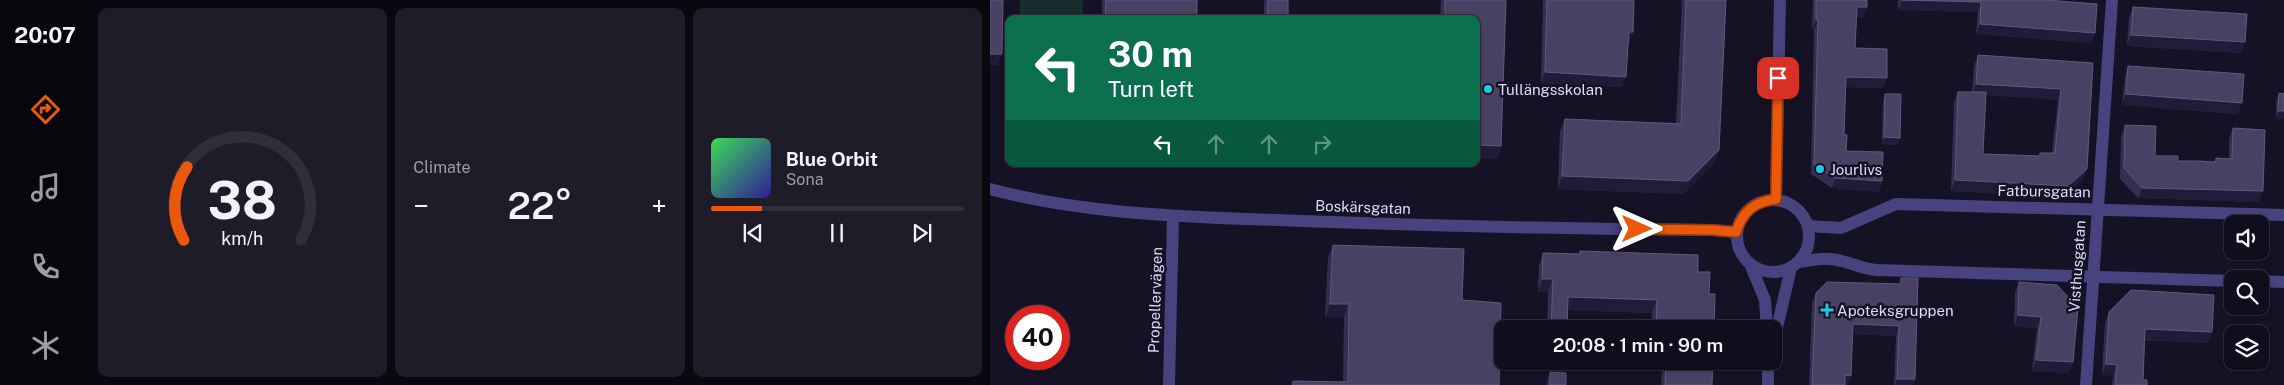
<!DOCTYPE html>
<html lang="en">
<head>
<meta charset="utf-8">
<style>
	body { margin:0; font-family:"Public Sans",sans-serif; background:#1e1c29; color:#f1f3f6; height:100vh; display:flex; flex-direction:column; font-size:19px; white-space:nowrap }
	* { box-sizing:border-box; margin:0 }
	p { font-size:16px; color:#9c9ca3 }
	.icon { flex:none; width:28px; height:28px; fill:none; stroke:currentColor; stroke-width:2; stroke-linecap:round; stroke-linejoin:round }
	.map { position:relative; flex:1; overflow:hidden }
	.sheet { display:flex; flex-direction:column; gap:8px; padding:8px; background:#09080f; width:900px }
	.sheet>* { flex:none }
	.guide { position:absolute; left:15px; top:15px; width:475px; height:152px; border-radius:10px; box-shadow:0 1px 4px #0004,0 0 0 1px #302e3b; background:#0b6e4f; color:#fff; overflow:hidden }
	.controls { position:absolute; left:1234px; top:215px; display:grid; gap:10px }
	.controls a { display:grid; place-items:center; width:45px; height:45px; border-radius:10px; background:#100e1c; box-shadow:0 1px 4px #0004,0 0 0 1px #302e3b; font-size:25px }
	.speed { position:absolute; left:15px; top:305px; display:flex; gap:10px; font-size:25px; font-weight:700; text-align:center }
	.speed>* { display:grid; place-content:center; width:65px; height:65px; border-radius:50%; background:#100e1c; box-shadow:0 1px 4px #0004,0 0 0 1px #302e3b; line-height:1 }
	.speed .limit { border:8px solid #d22; background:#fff; color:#111 }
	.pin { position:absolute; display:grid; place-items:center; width:42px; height:42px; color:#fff; margin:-21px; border-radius:10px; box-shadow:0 2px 8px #0006 }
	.me { position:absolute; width:55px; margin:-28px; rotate:90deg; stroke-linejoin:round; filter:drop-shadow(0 0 4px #0008) }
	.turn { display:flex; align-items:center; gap:18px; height:105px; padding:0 20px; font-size:22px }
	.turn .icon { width:65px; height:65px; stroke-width:2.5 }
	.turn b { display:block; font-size:35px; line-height:42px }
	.lanes { display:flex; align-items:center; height:48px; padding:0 20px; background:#0003; justify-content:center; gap:25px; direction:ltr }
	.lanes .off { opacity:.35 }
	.big { font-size:38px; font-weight:600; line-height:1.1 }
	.sheet .card { flex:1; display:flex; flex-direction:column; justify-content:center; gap:8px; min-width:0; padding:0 18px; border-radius:10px; background:#1e1c29 }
	.sheet .dial { align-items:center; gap:0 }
	.dial svg { height:130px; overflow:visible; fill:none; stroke:#302e3b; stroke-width:7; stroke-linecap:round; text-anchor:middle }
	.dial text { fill:#f1f3f6; stroke:none }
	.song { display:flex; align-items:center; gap:15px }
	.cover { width:60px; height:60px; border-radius:8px; background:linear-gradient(135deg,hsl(130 70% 55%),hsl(250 70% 35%)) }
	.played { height:5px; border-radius:2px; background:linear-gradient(90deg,#ea580c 20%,#302e3b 20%) }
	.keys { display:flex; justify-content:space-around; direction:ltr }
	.heat { display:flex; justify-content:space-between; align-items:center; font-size:28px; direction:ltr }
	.sheet .tiles { flex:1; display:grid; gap:8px; grid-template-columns:repeat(3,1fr) }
	.trip { position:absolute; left:504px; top:320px; width:288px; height:50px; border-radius:10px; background:#100e1c; box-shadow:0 1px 4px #0004,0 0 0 1px #302e3b; font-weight:600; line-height:50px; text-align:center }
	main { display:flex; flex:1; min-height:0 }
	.menu { display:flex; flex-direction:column; width:90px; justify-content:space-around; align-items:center; background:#06060b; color:#9c9ca3 }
	.menu .icon { width:35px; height:35px }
	.menu .selected { color:#ea580c }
	.menu b { font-size:22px; color:#f1f3f6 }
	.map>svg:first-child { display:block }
	.grass { fill:#162e2e }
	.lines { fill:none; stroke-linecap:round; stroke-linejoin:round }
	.minor { stroke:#47437e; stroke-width:12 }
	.wall { fill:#362e51; fill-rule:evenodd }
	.shaded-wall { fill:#211b38 }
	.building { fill:#484163; stroke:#60597b }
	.route-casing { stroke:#983908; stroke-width:12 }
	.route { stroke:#ea580c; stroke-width:9 }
	.poi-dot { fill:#1fcae2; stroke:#161225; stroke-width:2 }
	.labels { text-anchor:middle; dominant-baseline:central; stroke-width:5; stroke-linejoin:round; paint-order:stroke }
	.poi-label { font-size:15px; fill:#dfdbfa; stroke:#161225; text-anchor:start }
	.street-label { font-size:15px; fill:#dfdbfa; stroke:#161225 }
</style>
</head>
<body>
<main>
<nav class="menu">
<b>20:07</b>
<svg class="icon selected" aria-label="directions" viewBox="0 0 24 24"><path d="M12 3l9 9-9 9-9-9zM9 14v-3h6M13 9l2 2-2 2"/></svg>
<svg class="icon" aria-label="music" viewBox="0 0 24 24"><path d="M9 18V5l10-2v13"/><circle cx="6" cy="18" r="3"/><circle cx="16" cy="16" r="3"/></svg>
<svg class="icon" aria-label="phone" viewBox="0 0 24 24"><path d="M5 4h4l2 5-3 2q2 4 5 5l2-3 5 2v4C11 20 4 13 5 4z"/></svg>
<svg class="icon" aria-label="climate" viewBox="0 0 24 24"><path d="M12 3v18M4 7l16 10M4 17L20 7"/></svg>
</nav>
<section class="sheet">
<div class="tiles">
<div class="card dial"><svg viewBox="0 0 100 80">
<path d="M14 69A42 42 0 1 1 86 69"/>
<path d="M14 69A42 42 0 0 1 16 24" stroke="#ea580c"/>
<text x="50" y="56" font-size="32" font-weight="700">38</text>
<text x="50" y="72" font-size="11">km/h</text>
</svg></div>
<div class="card"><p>Climate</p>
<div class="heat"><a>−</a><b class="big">22°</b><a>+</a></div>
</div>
<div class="card">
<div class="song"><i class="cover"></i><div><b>Blue Orbit</b><p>Sona</p></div></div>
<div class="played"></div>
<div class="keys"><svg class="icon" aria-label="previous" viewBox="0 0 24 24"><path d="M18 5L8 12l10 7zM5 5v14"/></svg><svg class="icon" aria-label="pause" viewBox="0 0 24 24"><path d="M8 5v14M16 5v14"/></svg><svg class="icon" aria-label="next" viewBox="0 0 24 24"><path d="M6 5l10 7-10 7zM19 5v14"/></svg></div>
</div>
</div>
</section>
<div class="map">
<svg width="1294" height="385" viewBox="0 0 1294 385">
	<rect width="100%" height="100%" fill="#161225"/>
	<path class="grass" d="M 30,0 L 93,0 L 92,19 L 30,19 Z"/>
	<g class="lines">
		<path class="minor" d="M 0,189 C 101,216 207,217 311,221 C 449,226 586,229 723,230 L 746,232
			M 786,199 L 790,0
			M747 236a36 36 0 1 1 72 0a36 36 0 1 1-72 0Z
			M 818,226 L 851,228 L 906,204 L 1294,215
			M 809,262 C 819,261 830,258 840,259 C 857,260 870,269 887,270 L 1242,281
			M 760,264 L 775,300 L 777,329
			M 1270,281 L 1294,282
			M 782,349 L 801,268
			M 179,385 L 183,216
			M 778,385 L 778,361
			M 1096,385 L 1122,0"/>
	</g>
	<path class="wall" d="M 112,0 L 207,0 L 207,19 L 112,19 Z
		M 274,0 L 298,0 L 298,19 L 274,19 Z
		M 451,0 L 516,0 L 511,146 L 507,159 L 486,19 L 450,19 Z
		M 553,0 L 644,0 L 643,32 L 639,43 L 638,43 L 632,87 L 551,83 Z
		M 692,0 L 736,0 L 729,150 L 724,163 L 693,194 L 568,189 L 570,131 L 575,119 L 686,123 Z
		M 823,0 L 877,0 L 873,18 L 867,17 L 865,48 L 897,78 L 893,88 L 856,87 L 854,135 L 856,151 L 892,181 L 889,192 L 842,188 L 821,174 L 824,30 L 822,30 Z
		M 908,0 L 1056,0 L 1105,33 L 1101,43 L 986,34 L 988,12 L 908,10 Z
		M 1143,7 L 1251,53 L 1137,46 L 1139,18 Z
		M 988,55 L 1103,63 L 1097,169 L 1093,179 L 1074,197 L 961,191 L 964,102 L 968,92 L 982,92 L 984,66 ZM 996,95 L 1068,100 L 1062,153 L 1050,153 L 1049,156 L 993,154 Z
		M 1138,66 L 1248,114 L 1132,105 L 1135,76 Z
		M 19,83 L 19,142 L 15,142 L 17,88 Z
		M 1289,93 L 1294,94 L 1294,119 L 1286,119 L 1286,101 Z
		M 895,94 L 908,145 L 892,144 L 893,101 Z
		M 1135,125 L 1165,156 L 1188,161 L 1224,162 L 1226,158 L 1239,159 L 1239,139 L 1243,128 L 1269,202 L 1148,198 L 1130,179 L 1131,136 Z
		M 343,245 L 472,300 L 509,385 L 301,385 L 303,381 L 353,382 L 354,317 L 335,317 L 338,258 Z
		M 590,251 L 708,272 L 719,294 L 724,329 L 662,329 L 662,313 L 578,310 L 577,329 L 557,329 L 558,292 L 548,292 L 549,266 L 553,253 L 589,254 Z
		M 911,278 L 925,379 L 923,385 L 904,385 L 906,336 L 862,334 L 858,385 L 819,385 L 822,303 L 826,293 L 909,284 Z
		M 1029,282 L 1083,362 L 1079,373 L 1042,371 L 1047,328 L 1024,326 L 1025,293 Z
		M 1119,312 L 1222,332 L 1218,343 L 1155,340 L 1153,380 L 1157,385 L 1122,385 L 1123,376 L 1112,374 L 1115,323 Z
		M 661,361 L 723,361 L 722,385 L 671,385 L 672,370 L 661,370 Z
		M 560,372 L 576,385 L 556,385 Z"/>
	<path class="shaded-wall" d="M 912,0 L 991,2 L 988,12 L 908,10 Z
		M 867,7 L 877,7 L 873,18 L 864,17 Z
		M 826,20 L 828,20 L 824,30 L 822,30 Z
		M 990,24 L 1105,33 L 1101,43 L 986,34 Z
		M 639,32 L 643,32 L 639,43 L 635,43 Z
		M 1141,35 L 1255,42 L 1251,53 L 1137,46 Z
		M 0,54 L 12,54 L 8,65 L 0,65 Z
		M 555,72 L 636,77 L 632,87 L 551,83 Z
		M 856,77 L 897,78 L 893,88 L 853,87 Z
		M 986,84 L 1071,89 L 1068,100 L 982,94 Z
		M 1136,94 L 1252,103 L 1248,114 L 1132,105 Z
		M 1288,111 L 1294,111 L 1294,119 L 1286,119 Z
		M 19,131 L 19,142 L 15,142 Z
		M 894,137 L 910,138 L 908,145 L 892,144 Z
		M 486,145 L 511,146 L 507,159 L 486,158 Z
		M 729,150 L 724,163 L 693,194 L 568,189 L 572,176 Z
		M 1097,169 L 1093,179 L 1074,197 L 961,191 L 965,180 Z
		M 845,178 L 892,181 L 889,192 L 842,188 Z
		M 1152,188 L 1273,191 L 1269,202 L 1148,198 Z
		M 552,279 L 563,279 L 558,292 L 548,292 Z
		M 578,297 L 667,300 L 662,313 L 574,310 Z
		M 340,304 L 359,304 L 354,317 L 335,317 Z
		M 1028,315 L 1051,317 L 1047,328 L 1024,326 Z
		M 863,324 L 909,326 L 906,336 L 859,334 Z
		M 1155,329 L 1222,332 L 1218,343 L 1151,339 Z
		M 1046,360 L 1083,362 L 1079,373 L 1042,371 Z
		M 664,361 L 675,361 L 672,370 L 661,370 Z
		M 1116,364 L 1127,365 L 1123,376 L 1112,374 Z
		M 855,375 L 861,376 L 858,385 L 852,385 Z
		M 907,379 L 925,379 L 923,385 L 905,385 Z"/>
	<path class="building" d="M 0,0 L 13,0 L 12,54 L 0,54 Z
		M 116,0 L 207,0 L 207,19 L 115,19 Z
		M 278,0 L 298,0 L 298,19 L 277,19 Z
		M 455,0 L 516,0 L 511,146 L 486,145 L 486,19 L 455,19 Z
		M 557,0 L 644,0 L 643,32 L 639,32 L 636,77 L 555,72 Z
		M 696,0 L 736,0 L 729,150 L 698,181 L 572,176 L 575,119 L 691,124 Z
		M 826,0 L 877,0 L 877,7 L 867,7 L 865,48 L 897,49 L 897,78 L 856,77 L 854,135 L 857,135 L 856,151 L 893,152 L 892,181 L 845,178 L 824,164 L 828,20 L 826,20 Z
		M 912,0 L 1056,0 L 1107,4 L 1105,33 L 990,24 L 991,2 Z
		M 1143,7 L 1257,14 L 1255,42 L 1141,35 Z
		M 988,55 L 1103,63 L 1097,169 L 1078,186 L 965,180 L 968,92 L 996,92 L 993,154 L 1050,156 L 1050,153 L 1065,153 L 1071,89 L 986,84 Z
		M 1138,66 L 1254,74 L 1252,103 L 1136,94 Z
		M 1289,93 L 1294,94 L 1294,111 L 1288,111 Z
		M 895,94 L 911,94 L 910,138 L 894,137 Z
		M 1135,125 L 1166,126 L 1165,156 L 1188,156 L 1188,161 L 1207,161 L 1226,162 L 1226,158 L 1242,159 L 1243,128 L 1275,130 L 1273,191 L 1152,188 L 1134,168 Z
		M 343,245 L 474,249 L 472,300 L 511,303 L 509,385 L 303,385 L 303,381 L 358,382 L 359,304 L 340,304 Z
		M 590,251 L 708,255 L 708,272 L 720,272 L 719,294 L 725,294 L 724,329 L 666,329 L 667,300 L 578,297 L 577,329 L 561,329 L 563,279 L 552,279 L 553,253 L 590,254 Z
		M 911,278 L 928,278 L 925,379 L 907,379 L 909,326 L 863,324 L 861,376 L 855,375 L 855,385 L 822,385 L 826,293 L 837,282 L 911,284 Z
		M 1029,282 L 1067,285 L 1088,308 L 1083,362 L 1046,360 L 1051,317 L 1028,315 Z
		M 1141,290 L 1224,295 L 1222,332 L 1155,329 L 1153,380 L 1157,380 L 1157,385 L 1125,385 L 1127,365 L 1116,364 L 1119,312 Z
		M 676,361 L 723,361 L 722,385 L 675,385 Z
		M 560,372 L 576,373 L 576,385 L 560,385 Z"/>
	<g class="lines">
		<defs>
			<path id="route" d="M 647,229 L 723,230 L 746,232 C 753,211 764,202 786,199 L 788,78"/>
		</defs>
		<use href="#route" class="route-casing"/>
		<use href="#route" class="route"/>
	</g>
	<g class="poi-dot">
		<circle cx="498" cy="89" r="5"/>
		<circle cx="830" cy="169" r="5"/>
		<path d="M834.5 302.5h5v5h5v5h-5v5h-5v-5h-5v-5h5z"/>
	</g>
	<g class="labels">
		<g class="poi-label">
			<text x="508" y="89">Tullängsskolan</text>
			<text x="840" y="169">Jourlivs</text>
			<text x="847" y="310">Apoteksgruppen</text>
		</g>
		<g class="street-label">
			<text transform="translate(1054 191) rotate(1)">Fatbursgatan</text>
			<text transform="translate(373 207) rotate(2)">Boskärsgatan</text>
			<text transform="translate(1087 266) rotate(-86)">Visthusgatan</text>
			<text transform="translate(165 300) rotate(-88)">Propellervägen</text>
		</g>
	</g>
</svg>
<div class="controls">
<a><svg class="icon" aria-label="sound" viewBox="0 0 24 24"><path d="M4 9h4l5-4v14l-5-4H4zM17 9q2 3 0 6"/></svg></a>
<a><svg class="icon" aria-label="search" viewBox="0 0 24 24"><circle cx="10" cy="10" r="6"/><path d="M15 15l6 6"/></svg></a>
<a><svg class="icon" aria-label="layers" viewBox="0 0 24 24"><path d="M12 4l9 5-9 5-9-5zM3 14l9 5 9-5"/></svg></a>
</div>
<div class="speed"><div class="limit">40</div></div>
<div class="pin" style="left:788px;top:78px;background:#d93025"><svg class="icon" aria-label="arrive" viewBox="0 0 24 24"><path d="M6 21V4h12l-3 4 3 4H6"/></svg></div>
<svg class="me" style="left:647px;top:229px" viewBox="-20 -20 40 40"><path d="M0-17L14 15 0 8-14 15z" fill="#ea580c" stroke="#fff" stroke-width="4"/></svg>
<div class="trip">20:08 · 1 min · 90 m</div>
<div class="guide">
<div class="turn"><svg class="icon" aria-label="left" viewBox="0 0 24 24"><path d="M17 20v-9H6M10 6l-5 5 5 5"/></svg><div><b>30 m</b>Turn left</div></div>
<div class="lanes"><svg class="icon" aria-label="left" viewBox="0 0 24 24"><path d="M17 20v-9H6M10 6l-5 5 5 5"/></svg><svg class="icon off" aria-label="ahead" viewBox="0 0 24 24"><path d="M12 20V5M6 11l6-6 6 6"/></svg><svg class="icon off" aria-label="ahead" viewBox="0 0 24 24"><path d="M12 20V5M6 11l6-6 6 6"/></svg><svg class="icon off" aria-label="right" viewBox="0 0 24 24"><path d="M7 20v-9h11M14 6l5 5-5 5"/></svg></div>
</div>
</div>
</main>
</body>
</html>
